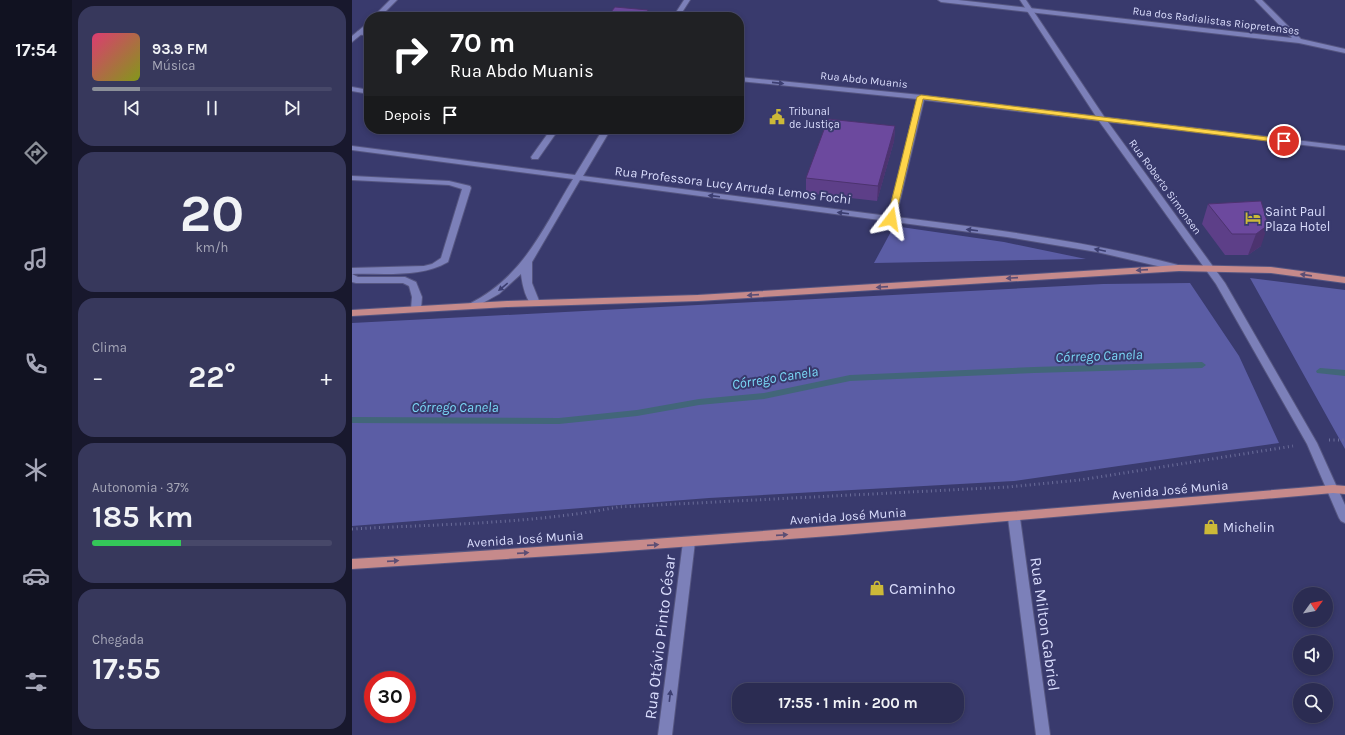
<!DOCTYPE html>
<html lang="pt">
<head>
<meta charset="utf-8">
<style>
	body { margin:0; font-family:Karla,sans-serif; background:#37385c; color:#f1f3f6; height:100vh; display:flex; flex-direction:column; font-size:15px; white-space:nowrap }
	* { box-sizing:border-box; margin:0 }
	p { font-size:13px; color:#a6a7b8 }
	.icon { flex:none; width:22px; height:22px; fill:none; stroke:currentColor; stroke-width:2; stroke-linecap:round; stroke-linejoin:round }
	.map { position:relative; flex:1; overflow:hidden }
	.details { display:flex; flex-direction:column; gap:6px; padding:6px; background:#18182d; width:280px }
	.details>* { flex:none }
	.hud { position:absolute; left:12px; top:12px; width:380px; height:122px; border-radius:16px; box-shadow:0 2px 6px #0003,0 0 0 1px #474869; background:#202124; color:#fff; overflow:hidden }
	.needle { width:26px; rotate:57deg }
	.fabs { position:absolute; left:941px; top:587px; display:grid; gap:8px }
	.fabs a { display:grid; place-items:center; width:40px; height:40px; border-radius:50%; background:#2b2c52; box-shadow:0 2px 6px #0003,0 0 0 1px #474869; font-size:20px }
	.speed { position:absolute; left:12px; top:671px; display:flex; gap:8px; font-size:20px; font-weight:700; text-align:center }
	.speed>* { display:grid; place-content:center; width:52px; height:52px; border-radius:50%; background:#2b2c52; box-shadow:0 2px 6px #0003,0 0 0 1px #474869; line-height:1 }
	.speed .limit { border:6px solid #d22; background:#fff; color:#111 }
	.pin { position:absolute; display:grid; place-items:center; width:34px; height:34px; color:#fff; margin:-17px; border:2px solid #fff; border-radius:50%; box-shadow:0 1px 4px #0007 }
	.me { position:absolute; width:44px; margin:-22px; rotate:14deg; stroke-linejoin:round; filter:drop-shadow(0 0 3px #0008) }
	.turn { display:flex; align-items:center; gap:14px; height:84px; padding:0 20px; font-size:18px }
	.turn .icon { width:52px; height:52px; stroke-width:2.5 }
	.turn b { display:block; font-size:28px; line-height:34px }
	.then { display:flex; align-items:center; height:38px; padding:0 20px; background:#0003; gap:8px; font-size:15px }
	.big { font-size:30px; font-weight:700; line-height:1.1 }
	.details .tile { flex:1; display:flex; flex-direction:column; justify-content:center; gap:6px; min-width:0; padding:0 14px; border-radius:16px; background:#37385c }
	.details .dial { align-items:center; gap:0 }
	.dial b { font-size:52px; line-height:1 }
	.song { display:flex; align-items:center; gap:12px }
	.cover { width:48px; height:48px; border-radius:6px; background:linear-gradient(135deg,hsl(340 70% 55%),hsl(70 70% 35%)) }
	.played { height:4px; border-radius:2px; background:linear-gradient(90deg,#8c9099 20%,#474869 20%) }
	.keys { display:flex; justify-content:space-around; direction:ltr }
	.heat { display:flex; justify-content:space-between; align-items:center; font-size:22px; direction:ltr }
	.charge { height:6px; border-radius:3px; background:linear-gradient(90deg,#34c759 37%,#474869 0) }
	.trip { position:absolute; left:380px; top:683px; width:232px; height:40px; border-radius:16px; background:#2b2c52; box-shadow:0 2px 6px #0003,0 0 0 1px #474869; font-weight:700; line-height:40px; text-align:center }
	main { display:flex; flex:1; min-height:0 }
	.dock { display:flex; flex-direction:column; width:72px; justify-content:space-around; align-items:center; background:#111221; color:#a6a7b8 }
	.dock .icon { width:28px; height:28px }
	.dock .on { color:#8c9099 }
	.dock b { font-size:18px; color:#f1f3f6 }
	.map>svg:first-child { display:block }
	.green { fill:#5b5da5 }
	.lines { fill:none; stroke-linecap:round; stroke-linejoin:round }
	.stream { fill:#426679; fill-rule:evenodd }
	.lane-casing { stroke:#555580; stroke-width:2 }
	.street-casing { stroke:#555580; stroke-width:2 }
	.secondary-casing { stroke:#555580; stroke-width:2 }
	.primary-casing { stroke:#555580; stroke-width:2 }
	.path { stroke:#6b6d9a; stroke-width:3; stroke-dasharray:1 3.5; stroke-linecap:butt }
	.lane { fill:#7c80b9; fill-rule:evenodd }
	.street { fill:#7c80b9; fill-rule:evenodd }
	.secondary { fill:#7c80b9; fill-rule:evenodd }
	.primary { fill:#c68a8b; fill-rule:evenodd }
	.wall { fill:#5d3f88 }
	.shaded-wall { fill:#4c336f }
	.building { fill:#6c499e; stroke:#4c336f }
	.oneway { fill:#3c3e71 }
	.oneway2 { fill:#5c4e74 }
	.route { fill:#ffd54a; stroke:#a68a30 }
	.labels { text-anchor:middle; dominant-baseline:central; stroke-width:4; stroke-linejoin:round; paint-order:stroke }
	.far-street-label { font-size:11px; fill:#daddfd; stroke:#393a6d }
	.far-poi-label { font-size:11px; fill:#daddfd; stroke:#393a6d; text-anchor:start }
	.street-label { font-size:13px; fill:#daddfd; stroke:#393a6d }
	.poi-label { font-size:13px; fill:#daddfd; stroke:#393a6d; text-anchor:start }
	.water-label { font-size:14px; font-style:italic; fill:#7ad8f6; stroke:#393a6d }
	.near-poi-label { font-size:16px; fill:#daddfd; stroke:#393a6d; text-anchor:start }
	.near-street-label { font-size:16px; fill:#daddfd; stroke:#393a6d }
</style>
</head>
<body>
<main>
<nav class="dock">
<b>17:54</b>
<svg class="icon on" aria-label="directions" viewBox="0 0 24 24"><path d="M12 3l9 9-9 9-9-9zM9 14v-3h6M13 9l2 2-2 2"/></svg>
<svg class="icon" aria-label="music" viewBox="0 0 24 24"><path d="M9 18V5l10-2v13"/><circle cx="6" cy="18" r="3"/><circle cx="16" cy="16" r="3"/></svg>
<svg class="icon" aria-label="phone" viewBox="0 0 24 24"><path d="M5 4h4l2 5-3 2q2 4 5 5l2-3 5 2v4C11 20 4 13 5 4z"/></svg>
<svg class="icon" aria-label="climate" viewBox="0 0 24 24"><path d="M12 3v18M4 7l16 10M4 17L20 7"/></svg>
<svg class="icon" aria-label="car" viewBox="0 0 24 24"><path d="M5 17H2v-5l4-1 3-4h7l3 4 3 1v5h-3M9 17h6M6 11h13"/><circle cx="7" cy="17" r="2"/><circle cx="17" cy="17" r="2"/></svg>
<svg class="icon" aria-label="filters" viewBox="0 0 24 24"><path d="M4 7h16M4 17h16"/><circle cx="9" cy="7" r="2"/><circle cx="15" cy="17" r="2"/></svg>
</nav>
<section class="details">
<div class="tile">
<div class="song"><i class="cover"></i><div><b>93.9 FM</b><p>Música</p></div></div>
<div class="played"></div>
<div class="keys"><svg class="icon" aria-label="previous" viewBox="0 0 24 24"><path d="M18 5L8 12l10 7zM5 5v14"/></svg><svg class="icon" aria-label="pause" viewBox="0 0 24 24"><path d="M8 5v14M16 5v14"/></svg><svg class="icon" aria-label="next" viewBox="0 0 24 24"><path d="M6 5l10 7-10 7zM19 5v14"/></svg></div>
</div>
<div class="tile dial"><b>20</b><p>km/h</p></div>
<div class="tile"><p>Clima</p>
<div class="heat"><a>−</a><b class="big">22°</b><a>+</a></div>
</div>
<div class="tile"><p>Autonomia · 37%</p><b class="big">185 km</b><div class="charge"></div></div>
<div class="tile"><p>Chegada</p><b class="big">17:55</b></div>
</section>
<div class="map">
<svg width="993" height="735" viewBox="0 0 993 735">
	<rect width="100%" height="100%" fill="#393a6d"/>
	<path class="green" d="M 542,226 L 652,242 L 734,259 L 522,263 Z
		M 898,278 L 993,290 L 993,449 Z
		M 838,283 L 887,356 L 927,443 L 662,481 L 357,498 L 0,526 L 0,323 L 751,284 Z"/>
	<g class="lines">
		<path class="stream" d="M 850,362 L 854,365 L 850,368 L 682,373 L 498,381 L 412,399 L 347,405 L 285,416 L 207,424 L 0,423 L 0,417 L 207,418 L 285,410 L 347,399 L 412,393 L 498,375 L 682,367 Z
			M 968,368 L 993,370 L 993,376 L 965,373 L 964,371 Z"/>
		<defs>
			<path id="lane" d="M 0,87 L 17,90 L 17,94 L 0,91 Z
				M 199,129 L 207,129 L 186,159 L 180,159 L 179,157 Z
				M 0,176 L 97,181 L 118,186 L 119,188 L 96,262 C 70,278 30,273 0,274 L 0,268 L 72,266 L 80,264 L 89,258 L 110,189 L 97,185 L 0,180 Z
				M 0,274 L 6,277 L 53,277 L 64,282 L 70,297 L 69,309 L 64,312 L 59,309 L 60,297 L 57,286 L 51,283 L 4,283 L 0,282 Z"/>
			<path id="street" d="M 332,0 L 338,0 L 327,17 L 321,17 Z
				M 586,0 L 606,0 L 940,38 L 903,0 L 910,0 L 949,39 L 993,49 L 993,53 L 947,43 L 589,2 Z
				M 7,31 L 17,32 L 17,36 L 5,34 L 5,32 Z
				M 387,77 L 569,95 L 993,146 L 993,150 L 572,100 L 544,217 C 640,229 736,241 830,266 L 832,268 L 830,270 L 827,271 L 745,252 L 655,237 L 228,180 L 180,262 L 180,283 L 188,303 L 186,305 L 183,306 C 174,304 170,283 169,274 L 147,294 L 120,309 L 117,308 L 115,306 L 117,304 C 172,276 190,230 221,179 L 0,150 L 0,146 L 223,175 L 251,129 L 259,129 L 231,176 L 536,216 L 565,99 L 387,81 Z
				M 662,513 L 666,515 L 668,518 L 698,735 L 684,735 L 656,518 L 658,515 Z
				M 337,537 L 341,539 L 343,542 L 320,735 L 306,735 L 331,542 L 333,539 Z"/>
			<path id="secondary" d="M 38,0 L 45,0 L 28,17 L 21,17 Z
				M 668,0 L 674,0 L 753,118 L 873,283 L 965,443 L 993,505 L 993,523 L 989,521 L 987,518 L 955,444 L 864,284 L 747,121 Z
				M 17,22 L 17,28 L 0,42 L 0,36 Z"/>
			<path id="primary" d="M 827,265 L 919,267 L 993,277 L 993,283 L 919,273 L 827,271 L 346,301 L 155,307 L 0,316 L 0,310 L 155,301 L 346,295 Z
				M 981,485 L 993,486 L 993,494 L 981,493 L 491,535 L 246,553 L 0,569 L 0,559 C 327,539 654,513 981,485 Z"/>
		</defs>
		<use href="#lane" class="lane-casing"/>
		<use href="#street" class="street-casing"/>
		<use href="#secondary" class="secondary-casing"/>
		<use href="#primary" class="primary-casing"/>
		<path class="path" d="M 977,440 L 993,440
			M 0,529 C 89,524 179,524 266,507 L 656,487 L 728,480 L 941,446"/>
		<use href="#lane" class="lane"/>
		<use href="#street" class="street"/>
		<use href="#secondary" class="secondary"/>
		<use href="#primary" class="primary"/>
	</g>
	<path class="wall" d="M 543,126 L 542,141 L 525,201 L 454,193 L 454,178 Z
		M 909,201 L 909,246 L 896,255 L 873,255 L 850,224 L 856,204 Z"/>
	<path class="shaded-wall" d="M 296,10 L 297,17 L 291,17 Z
		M 543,126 L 542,141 L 525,201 L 526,186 Z
		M 916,225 L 909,246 L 896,255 L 904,234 Z"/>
	<path class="building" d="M 263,7 L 296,10 L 291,17 L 255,17 Z
		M 476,119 L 543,126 L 526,186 L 454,178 Z
		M 909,201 L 916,225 L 904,234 L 880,234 L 856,204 Z"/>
	<defs><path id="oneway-solid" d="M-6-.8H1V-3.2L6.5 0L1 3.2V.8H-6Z"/></defs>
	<g class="oneway">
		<use href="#oneway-solid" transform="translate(426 83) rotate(6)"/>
		<use href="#oneway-solid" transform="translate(362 196) rotate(-173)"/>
		<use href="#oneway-solid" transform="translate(491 213) rotate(-173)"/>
		<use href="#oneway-solid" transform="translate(620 230) rotate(-173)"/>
		<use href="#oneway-solid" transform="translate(748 250) rotate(-168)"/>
		<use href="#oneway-solid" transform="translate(151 287) rotate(141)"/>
		<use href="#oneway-solid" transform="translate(318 696) rotate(-83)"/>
	</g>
	<g class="oneway2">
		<use href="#oneway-solid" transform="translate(790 270) rotate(176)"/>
		<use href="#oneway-solid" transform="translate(954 275) rotate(-172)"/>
		<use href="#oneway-solid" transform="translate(660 278) rotate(176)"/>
		<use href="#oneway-solid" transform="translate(530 287) rotate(176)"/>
		<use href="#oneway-solid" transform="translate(401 295) rotate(176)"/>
		<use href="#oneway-solid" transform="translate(430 535) rotate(-4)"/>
		<use href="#oneway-solid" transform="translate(301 545) rotate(-4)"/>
		<use href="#oneway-solid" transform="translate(171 553) rotate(-4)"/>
		<use href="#oneway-solid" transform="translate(41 561) rotate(-4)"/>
	</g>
	<path class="route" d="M 569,95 L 932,139 L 936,141 L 932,143 L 571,99 L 543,219 L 539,221 L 535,219 L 565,97 Z"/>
	<defs>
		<symbol id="civic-bare" viewBox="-9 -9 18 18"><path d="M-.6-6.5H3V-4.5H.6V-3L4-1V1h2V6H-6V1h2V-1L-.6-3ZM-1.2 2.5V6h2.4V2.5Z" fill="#ccb938" stroke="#393a6d" stroke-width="2.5" paint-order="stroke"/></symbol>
		<symbol id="hotel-bare" viewBox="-9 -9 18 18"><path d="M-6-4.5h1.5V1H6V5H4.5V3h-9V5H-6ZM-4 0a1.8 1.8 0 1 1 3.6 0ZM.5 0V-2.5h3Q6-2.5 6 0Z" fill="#ccb938" stroke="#393a6d" stroke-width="2.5" paint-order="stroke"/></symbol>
		<symbol id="shop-bare" viewBox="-9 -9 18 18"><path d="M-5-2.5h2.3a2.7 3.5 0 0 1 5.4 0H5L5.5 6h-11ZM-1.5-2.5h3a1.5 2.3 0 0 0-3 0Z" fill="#ccb938" stroke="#393a6d" stroke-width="2.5" paint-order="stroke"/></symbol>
	</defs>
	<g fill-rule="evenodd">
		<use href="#civic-bare" x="414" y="106" width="22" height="22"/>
		<use href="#hotel-bare" x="890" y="207" width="22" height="22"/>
		<use href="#shop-bare" x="848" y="516" width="22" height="22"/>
		<use href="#shop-bare" x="514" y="577" width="22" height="22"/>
	</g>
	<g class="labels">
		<g class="far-street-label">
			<text transform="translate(864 21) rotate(7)">Rua dos Radialistas Riopretenses</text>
			<text transform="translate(512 80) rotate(6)">Rua Abdo Muanis</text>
			<text transform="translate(813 187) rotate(54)">Rua Roberto Simonsen</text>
		</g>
		<g class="far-poi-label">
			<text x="437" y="111">Tribunal<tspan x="437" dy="13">de Justiça</tspan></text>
		</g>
		<g class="street-label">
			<text transform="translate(381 185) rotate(7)">Rua Professora Lucy Arruda Lemos Fochi</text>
			<text transform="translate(818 490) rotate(-5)">Avenida José Munia</text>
			<text transform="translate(496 516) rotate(-4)">Avenida José Munia</text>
			<text transform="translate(173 539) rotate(-4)">Avenida José Munia</text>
		</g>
		<g class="poi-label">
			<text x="913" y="211">Saint Paul<tspan x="913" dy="15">Plaza Hotel</tspan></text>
			<text x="871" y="527">Michelin</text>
		</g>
		<g class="water-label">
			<text transform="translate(747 356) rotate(-2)">Córrego Canela</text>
			<text transform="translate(423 378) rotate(-9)">Córrego Canela</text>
			<text x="103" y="407">Córrego Canela</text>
		</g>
		<g class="near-poi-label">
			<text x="537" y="588">Caminho</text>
		</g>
		<g class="near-street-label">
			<text transform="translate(693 624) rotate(82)">Rua Milton Gabriel</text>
			<text transform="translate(308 637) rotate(-83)">Rua Otávio Pinto César</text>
		</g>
	</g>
</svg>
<div class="fabs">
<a><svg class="needle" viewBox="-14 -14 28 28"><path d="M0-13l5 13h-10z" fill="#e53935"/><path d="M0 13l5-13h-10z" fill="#a6a7b8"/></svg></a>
<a><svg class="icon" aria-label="sound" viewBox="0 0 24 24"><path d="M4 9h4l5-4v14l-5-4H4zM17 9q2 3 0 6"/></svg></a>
<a><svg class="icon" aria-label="search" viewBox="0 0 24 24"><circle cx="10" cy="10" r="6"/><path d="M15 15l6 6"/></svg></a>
</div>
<div class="speed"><div class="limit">30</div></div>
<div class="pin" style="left:932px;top:141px;background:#d93025"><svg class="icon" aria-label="arrive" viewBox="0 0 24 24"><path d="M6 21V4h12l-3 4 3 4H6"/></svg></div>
<svg class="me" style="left:539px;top:219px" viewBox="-20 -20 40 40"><path d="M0-17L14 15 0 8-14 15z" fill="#ffd54a" stroke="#fff" stroke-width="4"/></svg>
<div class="trip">17:55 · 1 min · 200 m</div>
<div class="hud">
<div class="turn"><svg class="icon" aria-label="right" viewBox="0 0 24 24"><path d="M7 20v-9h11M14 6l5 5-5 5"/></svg><div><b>70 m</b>Rua Abdo Muanis</div></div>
<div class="then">Depois<svg class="icon" aria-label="arrive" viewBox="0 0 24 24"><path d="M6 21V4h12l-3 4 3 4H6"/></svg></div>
</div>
</div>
</main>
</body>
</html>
